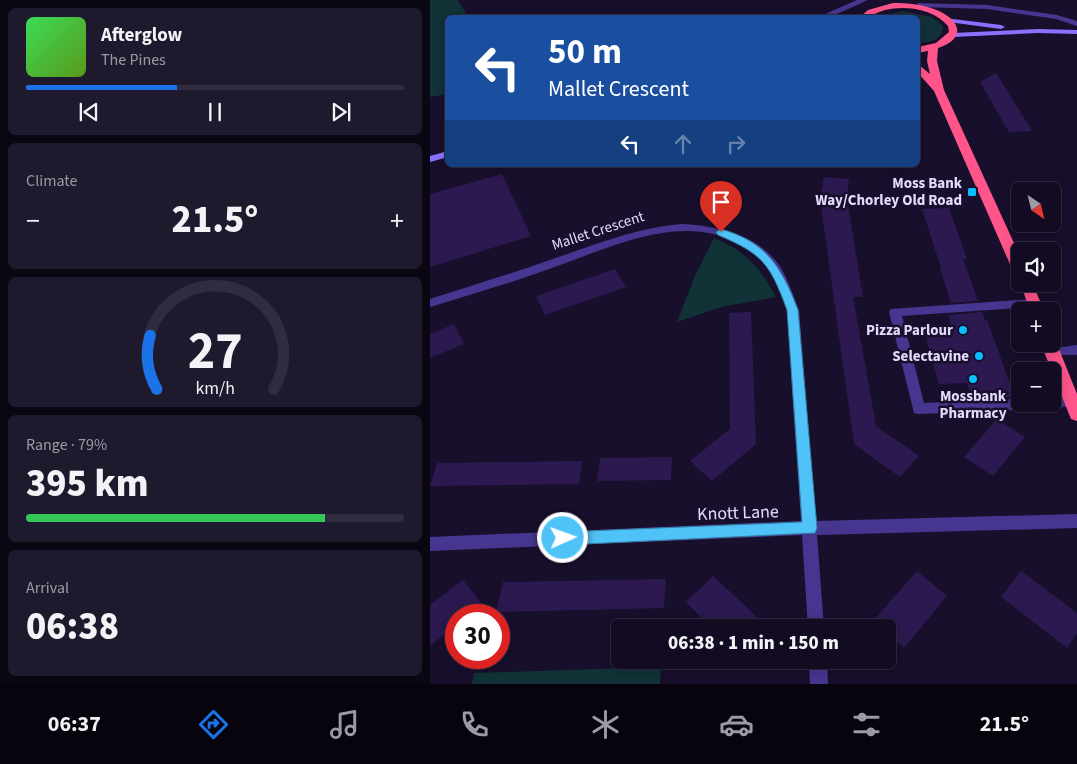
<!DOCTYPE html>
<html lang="en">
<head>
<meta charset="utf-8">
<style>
	body { margin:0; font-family:"Source Sans 3",sans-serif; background:#1f192e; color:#f1f3f6; height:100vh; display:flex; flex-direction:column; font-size:19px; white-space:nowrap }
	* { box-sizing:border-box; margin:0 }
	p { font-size:16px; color:#9c9ba5 }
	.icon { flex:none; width:28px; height:28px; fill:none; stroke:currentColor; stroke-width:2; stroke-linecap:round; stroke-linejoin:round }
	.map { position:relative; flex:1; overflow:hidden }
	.side { display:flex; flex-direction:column; gap:8px; padding:8px; background:#0a0612; width:430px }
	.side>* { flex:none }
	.guide { position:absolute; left:15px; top:15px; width:475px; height:152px; border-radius:8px; box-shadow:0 2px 12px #0003,0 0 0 1px #312b3f; background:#1a4fa0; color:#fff; overflow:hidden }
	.needle { width:32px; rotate:145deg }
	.tools { position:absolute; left:581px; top:182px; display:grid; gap:10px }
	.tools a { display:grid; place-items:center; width:50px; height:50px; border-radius:8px; background:#120b21; box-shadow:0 2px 12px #0003,0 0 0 1px #312b3f; font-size:25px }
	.speed { position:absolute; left:15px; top:604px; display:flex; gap:10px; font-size:25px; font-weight:700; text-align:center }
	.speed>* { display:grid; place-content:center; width:65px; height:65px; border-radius:50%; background:#120b21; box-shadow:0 2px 12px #0003,0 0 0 1px #312b3f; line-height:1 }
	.speed .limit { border:8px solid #d22; background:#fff; color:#111 }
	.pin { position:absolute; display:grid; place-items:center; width:42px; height:42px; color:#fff; margin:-51px -21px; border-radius:50% 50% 50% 0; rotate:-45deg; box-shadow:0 0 5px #0007 }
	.pin .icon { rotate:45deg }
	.me { position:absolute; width:55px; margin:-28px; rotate:88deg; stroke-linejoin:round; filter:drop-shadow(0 0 4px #0008) }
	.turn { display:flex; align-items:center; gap:18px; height:105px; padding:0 20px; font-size:22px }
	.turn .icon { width:65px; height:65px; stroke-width:2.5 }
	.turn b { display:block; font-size:35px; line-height:42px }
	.lanes { display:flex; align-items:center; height:48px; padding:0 20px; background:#0003; justify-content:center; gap:25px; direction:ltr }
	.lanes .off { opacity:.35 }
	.big { font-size:38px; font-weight:800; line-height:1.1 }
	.side .card { flex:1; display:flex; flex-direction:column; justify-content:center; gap:8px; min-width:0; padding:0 18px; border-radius:8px; background:#1f192e }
	.side .dial { align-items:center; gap:0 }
	.dial svg { height:130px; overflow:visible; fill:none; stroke:#312b3f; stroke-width:7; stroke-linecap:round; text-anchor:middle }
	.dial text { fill:#f1f3f6; stroke:none }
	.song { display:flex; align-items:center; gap:15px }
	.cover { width:60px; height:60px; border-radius:8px; background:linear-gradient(135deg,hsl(130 70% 55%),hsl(90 70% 35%)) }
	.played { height:5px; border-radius:2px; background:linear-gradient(90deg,#1a73e8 40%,#312b3f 40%) }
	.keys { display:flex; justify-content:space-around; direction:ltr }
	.heat { display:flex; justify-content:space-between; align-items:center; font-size:28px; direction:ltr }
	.charge { height:8px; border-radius:4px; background:linear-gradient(90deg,#34c759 79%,#312b3f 0) }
	.trip { position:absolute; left:181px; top:619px; width:285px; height:50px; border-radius:8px; background:#120b21; box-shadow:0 2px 12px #0003,0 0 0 1px #312b3f; font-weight:800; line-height:50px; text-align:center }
	.menu { display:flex; height:80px; justify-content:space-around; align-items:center; background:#07040d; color:#9c9ba5 }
	.menu .icon { width:35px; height:35px }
	.menu .active { color:#1a73e8 }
	.menu b { font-size:22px; color:#f1f3f6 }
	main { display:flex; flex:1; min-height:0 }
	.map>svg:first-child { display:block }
	.green { fill:#113237 }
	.building { fill:#2c194f }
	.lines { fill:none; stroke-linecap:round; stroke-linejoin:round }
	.lane { fill:#47368f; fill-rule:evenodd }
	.street { fill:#47368f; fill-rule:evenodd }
	.secondary { fill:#8b71ff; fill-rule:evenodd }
	.highway { fill:#ff558b; fill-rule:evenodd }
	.route { fill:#4fc3f7; stroke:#337fa1 }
	.poi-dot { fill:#06bfff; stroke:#180f2c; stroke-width:2 }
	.labels { text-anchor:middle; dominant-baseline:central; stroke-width:5; stroke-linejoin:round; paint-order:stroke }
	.poi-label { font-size:15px; font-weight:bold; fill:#e4daff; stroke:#180f2c; text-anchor:end }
	.street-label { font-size:15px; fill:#e4daff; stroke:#180f2c }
	.near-street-label { font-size:18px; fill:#e4daff; stroke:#180f2c }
</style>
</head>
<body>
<main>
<section class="side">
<div class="card">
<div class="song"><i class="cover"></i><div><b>Afterglow</b><p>The Pines</p></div></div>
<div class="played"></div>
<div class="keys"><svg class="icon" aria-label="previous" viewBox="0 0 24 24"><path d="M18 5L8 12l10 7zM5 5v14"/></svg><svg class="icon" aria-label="pause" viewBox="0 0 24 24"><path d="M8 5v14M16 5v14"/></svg><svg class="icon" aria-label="next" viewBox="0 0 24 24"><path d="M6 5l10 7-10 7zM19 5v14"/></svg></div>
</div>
<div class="card"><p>Climate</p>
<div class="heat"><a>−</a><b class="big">21.5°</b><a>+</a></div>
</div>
<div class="card dial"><svg viewBox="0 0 100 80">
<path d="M14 69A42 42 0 1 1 86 69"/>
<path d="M14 69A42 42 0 0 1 10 36" stroke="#1a73e8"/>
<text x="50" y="56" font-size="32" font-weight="700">27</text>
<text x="50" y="72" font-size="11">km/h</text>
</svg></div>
<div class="card"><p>Range · 79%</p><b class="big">395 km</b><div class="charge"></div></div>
<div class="card"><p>Arrival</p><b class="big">06:38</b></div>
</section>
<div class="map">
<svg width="647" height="684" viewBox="0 0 647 684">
	<rect width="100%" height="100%" fill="#180f2c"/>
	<path class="green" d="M 0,0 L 28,0 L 38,17 L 18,18 L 17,94 L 0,97 Z
		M 472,11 L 502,17 L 513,26 C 513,40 499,43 488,43 L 488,18 L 449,17 Z
		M 284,238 C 316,251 330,268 346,297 L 291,307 L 247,322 L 264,278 Z
		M 231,667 L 230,684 L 42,684 L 44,673 Z"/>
	<path class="building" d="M 566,73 L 602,131 L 579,132 L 550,82 Z
		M 72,174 L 101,236 L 0,267 L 0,194 Z
		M 394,177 L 419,179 L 417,200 L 433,297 L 423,297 L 446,426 L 489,456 L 470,477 L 424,444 L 390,199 Z
		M 519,208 L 537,259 L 533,259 L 548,301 L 521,303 L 510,268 L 511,268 L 492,209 Z
		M 185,269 L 196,287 L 115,315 L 106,296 Z
		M 321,312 L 326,444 L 282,481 L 260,461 L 300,429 L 299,313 Z
		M 552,312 L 555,320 L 557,320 L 585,397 L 542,399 L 537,383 L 509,384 L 494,330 L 522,329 L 518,315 Z
		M 24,324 L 34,344 L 0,358 L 0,334 Z
		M 567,419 L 595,437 L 563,476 L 534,457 Z
		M 242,457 L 241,480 L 167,481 L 170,458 Z
		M 152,461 L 149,484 L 0,486 L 7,463 Z
		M 487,571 L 517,596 L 474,648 L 458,634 L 458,628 L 450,628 L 443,621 Z
		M 591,571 L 647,613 L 647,633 L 637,648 L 571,597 Z
		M 283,576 L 308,599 L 338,628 L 282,628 L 256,602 Z
		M 236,579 L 234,608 L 66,612 L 73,582 Z
		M 33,580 L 52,604 L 39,615 L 26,615 L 26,625 L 0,646 L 0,605 Z"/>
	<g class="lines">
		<path class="lane" d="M 427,0 L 438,0 L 398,18 L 386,18 Z
			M 487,3 L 557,5 L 627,15 L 647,21 L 647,26 L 626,19 L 557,9 L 490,7 L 487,7 Z
			M 603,299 L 609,303 L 603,307 L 472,316 L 494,403 L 590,399 L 590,404 L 622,404 L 622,398 L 647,398 L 647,406 L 622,408 L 617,406 L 611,409 L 489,414 L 484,413 L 459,312 L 461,309 Z"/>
		<path class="street" d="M 252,224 C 288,226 330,235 351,268 C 359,281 363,296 369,310 L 386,521 L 647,514 L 647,528 L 387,535 L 394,628 L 378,628 L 372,535 L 0,551 L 0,537 L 371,521 C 368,472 364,423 361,374 C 360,354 361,330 357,310 C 352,286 338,262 317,248 C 255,208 180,248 119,269 C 80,283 40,295 0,307 L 0,299 C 39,286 78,275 117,261 C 162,246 204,228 252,224 Z
			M 647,345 L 647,355 L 618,355 L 616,352 L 618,349 Z
			M 379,660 L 397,660 L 398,684 L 380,684 Z"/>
		<path class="secondary" d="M 515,18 L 571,25 L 575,27 L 571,29 L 518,22 L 514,20 Z
			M 608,29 L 647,30 L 647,34 L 608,33 L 523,37 L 519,35 L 523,33 Z
			M 18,151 L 18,157 L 0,162 L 0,156 Z"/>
		<path class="highway" d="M 463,3 C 476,3 489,4 501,8 C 527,16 541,37 508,48 L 507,61 L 514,90 L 590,256 L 590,276 L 583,271 L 504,91 L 488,73 L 488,64 L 500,74 L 497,61 L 498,51 L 488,53 L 488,47 L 506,43 L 519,32 L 518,26 C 504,9 476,5 455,10 C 445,13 439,18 429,18 L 438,10 Z
			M 590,282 L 603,284 L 614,311 L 600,311 Z
			M 622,339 L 627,344 L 647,394 L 647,421 L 641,419 L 611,344 L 622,344 Z"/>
	</g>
	<path class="route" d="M 291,229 C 337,242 352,268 368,310 L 387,528 L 385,533 L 133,545 L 128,543 L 126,538 L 128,534 L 133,532 L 372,522 L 357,310 C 340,264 333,254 288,235 L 286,232 Z"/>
	<g class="poi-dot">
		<rect x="537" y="187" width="10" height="10" rx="2.5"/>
		<circle cx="533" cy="330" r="5"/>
		<circle cx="549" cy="356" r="5"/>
		<circle cx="543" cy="379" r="5"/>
	</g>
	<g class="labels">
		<g class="poi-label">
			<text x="532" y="183">Moss Bank<tspan x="532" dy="17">Way/Chorley Old Road</tspan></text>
			<text x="523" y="330">Pizza Parlour</text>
			<text x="539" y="356">Selectavine</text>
			<text x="543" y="396" text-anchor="middle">Mossbank<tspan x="543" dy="17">Pharmacy</tspan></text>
		</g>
		<g class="street-label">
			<text transform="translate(168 231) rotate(-18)">Mallet Crescent</text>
		</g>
		<g class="near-street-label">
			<text transform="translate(308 513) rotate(-2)">Knott Lane</text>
		</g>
	</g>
</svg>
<div class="tools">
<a><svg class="needle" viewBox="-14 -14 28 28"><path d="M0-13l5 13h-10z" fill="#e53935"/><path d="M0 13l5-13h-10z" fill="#9c9ba5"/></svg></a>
<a><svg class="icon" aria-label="sound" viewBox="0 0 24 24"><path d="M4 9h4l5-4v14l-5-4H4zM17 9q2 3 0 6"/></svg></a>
<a>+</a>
<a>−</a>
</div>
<div class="speed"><div class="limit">30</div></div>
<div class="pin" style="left:291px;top:232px;background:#d93025"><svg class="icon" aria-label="arrive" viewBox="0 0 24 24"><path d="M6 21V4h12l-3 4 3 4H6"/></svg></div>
<svg class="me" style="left:133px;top:538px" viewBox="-20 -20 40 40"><circle r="17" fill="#4fc3f7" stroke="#fff" stroke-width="3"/><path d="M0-11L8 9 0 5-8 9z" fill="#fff"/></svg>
<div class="trip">06:38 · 1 min · 150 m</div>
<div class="guide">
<div class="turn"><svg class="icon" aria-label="left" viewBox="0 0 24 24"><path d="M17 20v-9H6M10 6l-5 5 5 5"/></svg><div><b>50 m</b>Mallet Crescent</div></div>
<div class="lanes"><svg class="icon" aria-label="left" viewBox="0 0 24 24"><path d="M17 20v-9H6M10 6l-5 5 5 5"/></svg><svg class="icon off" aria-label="ahead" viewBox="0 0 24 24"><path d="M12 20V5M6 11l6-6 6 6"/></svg><svg class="icon off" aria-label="right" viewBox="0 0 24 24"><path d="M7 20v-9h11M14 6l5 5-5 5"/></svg></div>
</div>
</div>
</main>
<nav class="menu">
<b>06:37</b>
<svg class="icon active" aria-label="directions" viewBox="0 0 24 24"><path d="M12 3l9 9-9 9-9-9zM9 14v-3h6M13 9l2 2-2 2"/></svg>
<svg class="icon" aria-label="music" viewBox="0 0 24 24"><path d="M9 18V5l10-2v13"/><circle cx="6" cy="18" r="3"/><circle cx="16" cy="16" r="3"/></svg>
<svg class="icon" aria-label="phone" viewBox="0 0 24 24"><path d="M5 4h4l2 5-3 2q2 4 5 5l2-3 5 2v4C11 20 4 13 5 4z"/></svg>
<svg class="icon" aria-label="climate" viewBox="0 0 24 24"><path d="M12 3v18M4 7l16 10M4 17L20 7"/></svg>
<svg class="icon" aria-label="car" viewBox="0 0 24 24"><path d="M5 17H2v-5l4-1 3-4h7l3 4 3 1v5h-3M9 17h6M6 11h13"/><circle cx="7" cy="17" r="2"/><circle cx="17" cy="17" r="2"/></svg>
<svg class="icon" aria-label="filters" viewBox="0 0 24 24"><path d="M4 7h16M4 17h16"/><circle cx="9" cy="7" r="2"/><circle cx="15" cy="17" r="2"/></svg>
<b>21.5°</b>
</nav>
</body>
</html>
